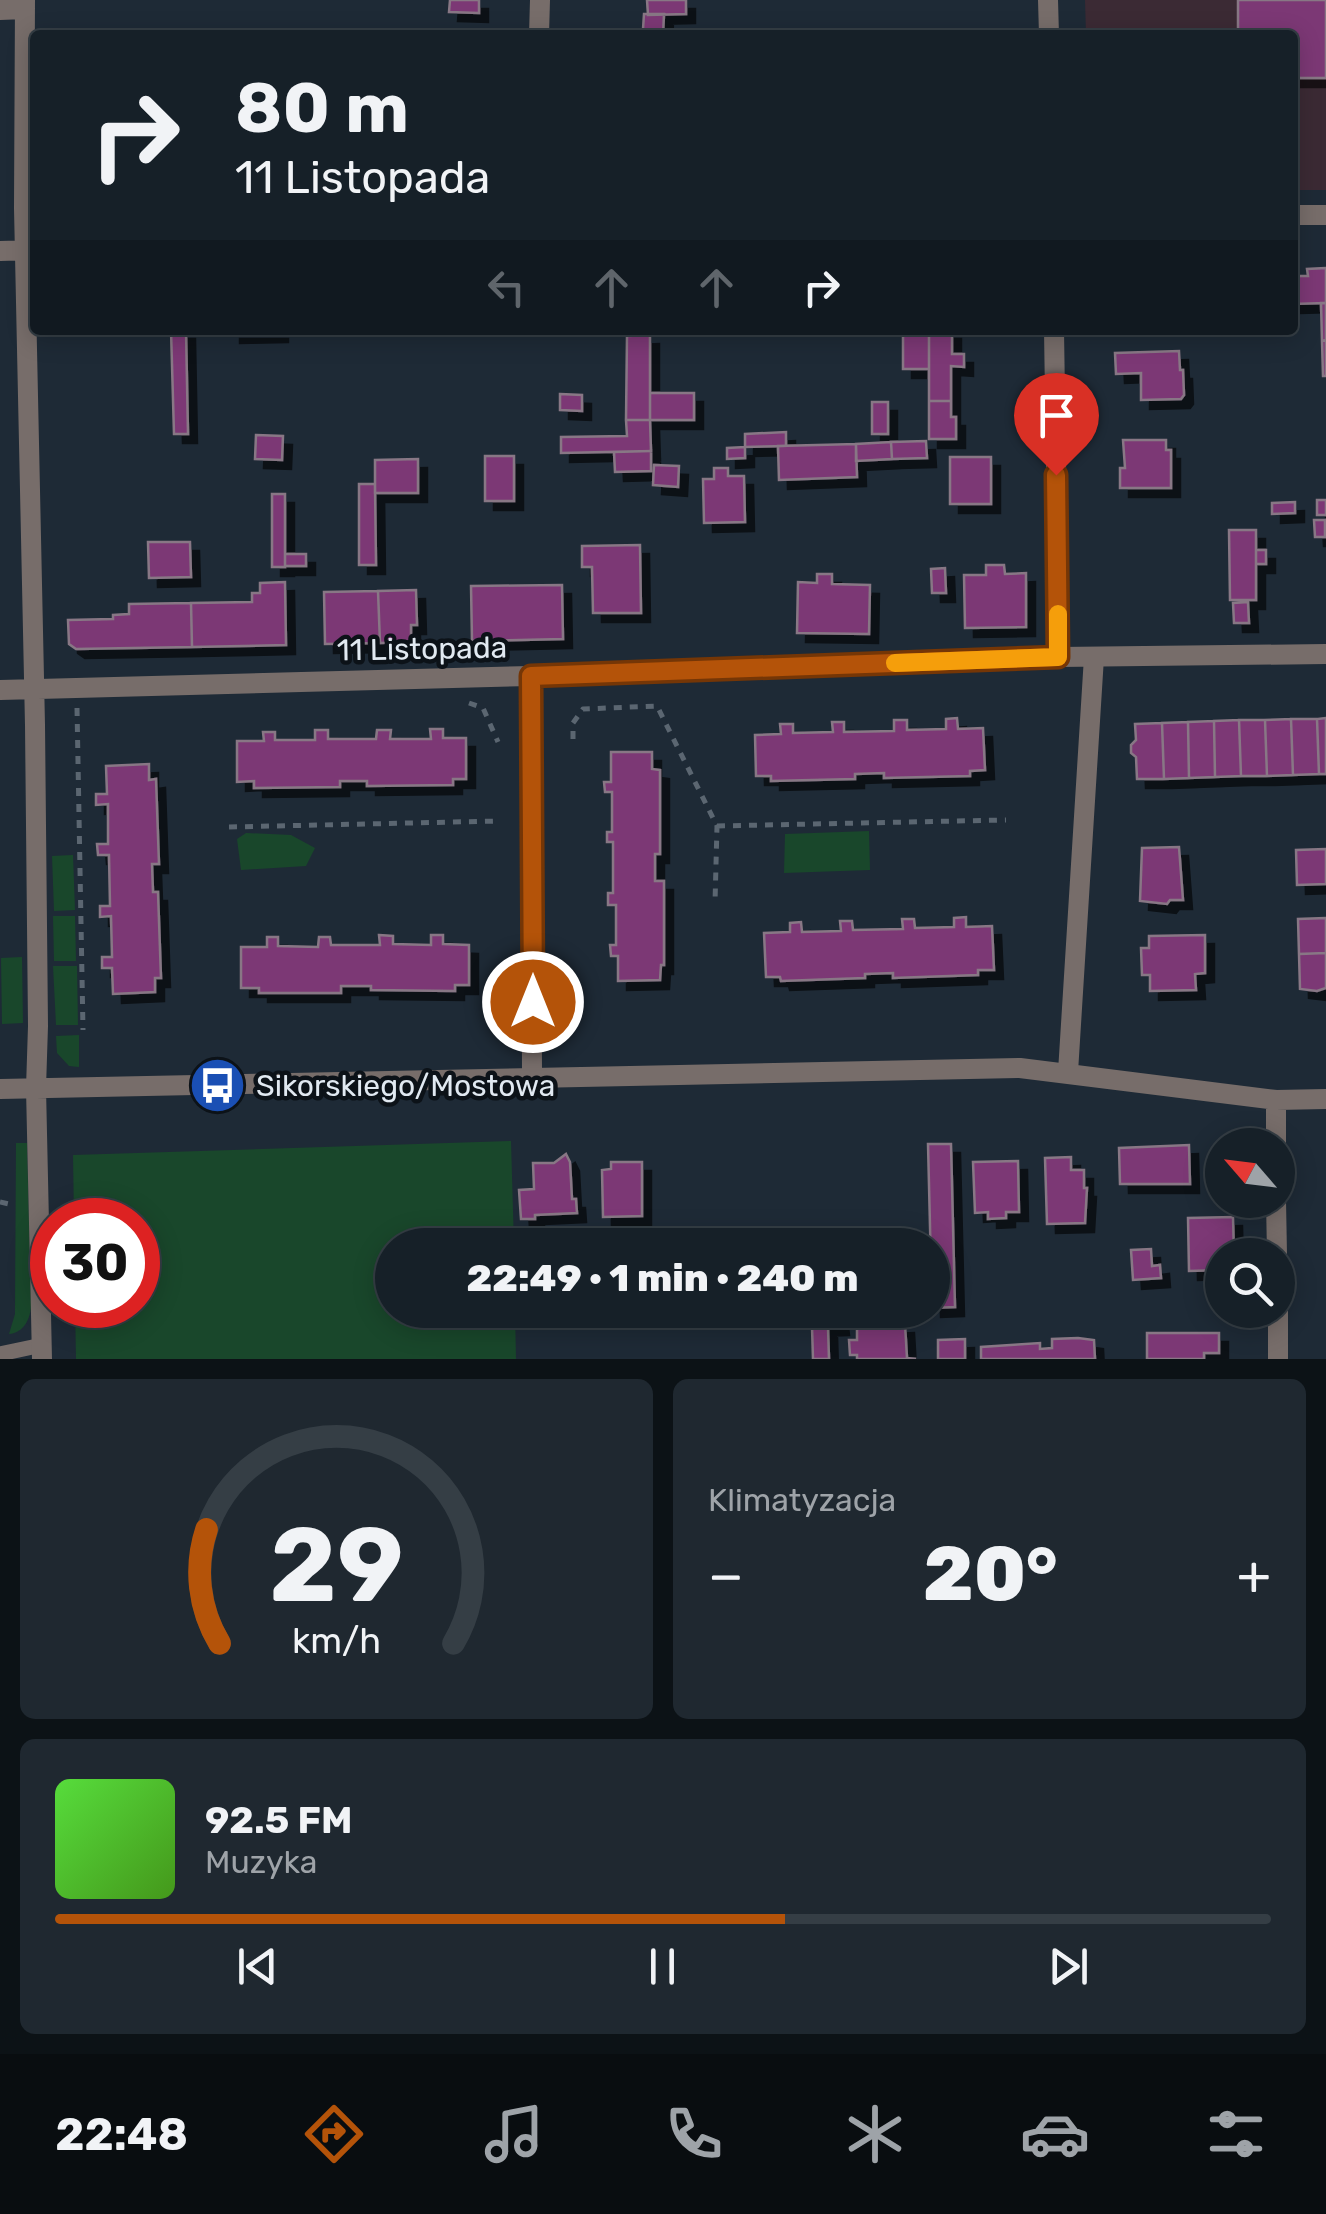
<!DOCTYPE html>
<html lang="pl">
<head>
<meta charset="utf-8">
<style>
	body { margin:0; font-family:Rubik,sans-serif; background:#1f2830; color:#f1f3f6; height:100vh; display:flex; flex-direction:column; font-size:38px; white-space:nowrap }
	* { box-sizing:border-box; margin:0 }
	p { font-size:32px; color:#9ea3a8 }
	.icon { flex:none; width:55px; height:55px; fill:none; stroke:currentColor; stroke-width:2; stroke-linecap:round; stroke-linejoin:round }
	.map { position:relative; height:1359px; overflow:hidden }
	.sheet { display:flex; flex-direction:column; gap:20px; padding:20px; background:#0c1216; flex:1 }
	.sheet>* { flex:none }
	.guide { position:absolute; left:30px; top:30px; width:1268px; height:305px; border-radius:10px; box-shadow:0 5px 25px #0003,0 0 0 2px #353e45; background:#162028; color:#f1f3f6; overflow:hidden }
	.needle { width:65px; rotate:298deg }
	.controls { position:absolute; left:1205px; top:1128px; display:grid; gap:20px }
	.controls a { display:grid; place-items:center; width:90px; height:90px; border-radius:50%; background:#162028; box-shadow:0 5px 25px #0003,0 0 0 2px #353e45; font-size:50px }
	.speed { position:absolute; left:30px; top:1198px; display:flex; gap:20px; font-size:50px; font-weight:700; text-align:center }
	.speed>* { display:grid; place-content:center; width:130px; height:130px; border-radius:50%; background:#162028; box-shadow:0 5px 25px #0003,0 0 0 2px #353e45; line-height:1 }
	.speed .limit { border:15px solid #d22; background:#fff; color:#111 }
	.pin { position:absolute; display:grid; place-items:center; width:85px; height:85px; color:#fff; margin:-102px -42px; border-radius:50% 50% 50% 0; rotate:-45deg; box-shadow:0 0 10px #0007 }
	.pin .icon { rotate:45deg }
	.me { position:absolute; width:110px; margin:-55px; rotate:0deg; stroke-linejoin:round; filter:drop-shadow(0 0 8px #0008) }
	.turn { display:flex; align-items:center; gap:35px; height:210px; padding:0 40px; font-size:45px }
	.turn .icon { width:130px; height:130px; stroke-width:2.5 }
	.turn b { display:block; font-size:70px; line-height:85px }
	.lanes { display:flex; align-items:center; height:95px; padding:0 40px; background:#0003; justify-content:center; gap:50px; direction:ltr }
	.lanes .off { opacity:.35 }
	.big { font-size:75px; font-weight:800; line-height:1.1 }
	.sheet .card { flex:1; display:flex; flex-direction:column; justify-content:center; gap:15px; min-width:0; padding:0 35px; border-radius:15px; background:#1f2830 }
	.sheet .dial { align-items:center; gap:0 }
	.dial svg { height:260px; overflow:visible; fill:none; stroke:#353e45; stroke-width:7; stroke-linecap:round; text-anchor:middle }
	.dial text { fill:#f1f3f6; stroke:none }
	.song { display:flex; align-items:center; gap:30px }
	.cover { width:120px; height:120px; border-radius:15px; background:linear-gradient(135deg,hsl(110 70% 55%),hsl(100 70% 35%)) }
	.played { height:10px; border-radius:5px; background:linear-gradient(90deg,#b45309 60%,#353e45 60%) }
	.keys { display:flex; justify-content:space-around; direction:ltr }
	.heat { display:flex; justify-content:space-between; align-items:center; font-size:55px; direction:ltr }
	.sheet .tiles { flex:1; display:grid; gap:20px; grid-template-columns:1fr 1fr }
	.card:last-child { grid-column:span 2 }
	.trip { position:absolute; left:375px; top:1228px; width:575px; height:100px; border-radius:50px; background:#162028; box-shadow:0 5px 25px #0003,0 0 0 2px #353e45; font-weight:800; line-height:100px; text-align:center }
	.tab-bar { display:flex; height:160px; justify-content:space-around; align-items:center; background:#090d10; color:#9ea3a8 }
	.tab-bar .icon { width:70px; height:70px }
	.tab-bar .active { color:#b45309 }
	.tab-bar b { font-size:45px; color:#f1f3f6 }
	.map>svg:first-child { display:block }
	.education { fill:#3b2a34 }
	.green { fill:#19472b }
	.building { fill:#7c3974; stroke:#887785; stroke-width:2.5; filter:url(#shadow) }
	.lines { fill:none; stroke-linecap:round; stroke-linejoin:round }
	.path { stroke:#5b6671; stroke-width:5; stroke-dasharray:8 8; stroke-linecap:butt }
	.lane { stroke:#776d6a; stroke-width:15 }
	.street { stroke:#776d6a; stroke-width:20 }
	.route-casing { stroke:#753606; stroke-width:25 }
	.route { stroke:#b45309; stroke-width:18 }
	.slow { stroke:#f59e0b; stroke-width:18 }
	.labels { text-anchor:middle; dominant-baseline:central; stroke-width:9; stroke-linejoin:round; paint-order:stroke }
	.street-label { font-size:30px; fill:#e1e9f1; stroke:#0c1218 }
	.poi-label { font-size:30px; fill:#e1e9f1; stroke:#0c1218; text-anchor:start }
</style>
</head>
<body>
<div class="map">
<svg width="1326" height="1359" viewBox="0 0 1326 1359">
	<defs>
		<filter id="shadow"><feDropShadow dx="9" dy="9" stdDeviation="0" flood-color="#0009"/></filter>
	</defs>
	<rect width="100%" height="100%" fill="#1e2a36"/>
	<path class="education" d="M 1085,0 L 1326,0 L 1326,190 L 1293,190 L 1292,35 L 1086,35 Z"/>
	<path class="green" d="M 869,831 L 870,870 L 784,873 L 785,834 Z
		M 246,833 L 291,835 L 315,848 L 306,866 L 241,870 L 237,839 Z
		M 73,855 L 75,910 L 54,911 L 52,856 Z
		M 53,916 L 75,916 L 76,961 L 54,961 Z
		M 22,957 L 23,1023 L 2,1024 L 1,958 Z
		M 53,966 L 77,966 L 78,1025 L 56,1025 Z
		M 79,1035 L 79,1067 L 69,1066 L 57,1053 L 56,1036 Z
		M 511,1141 L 514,1245 L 392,1245 L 392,1310 L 515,1310 L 516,1359 L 76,1359 L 75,1305 L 138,1305 L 138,1220 L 74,1220 L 73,1155 Z
		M 16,1143 L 27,1143 L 31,1304 C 31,1318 24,1333 9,1334 L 15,1314 Z"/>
	<path class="building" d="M 450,0 L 479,0 L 479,13 L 449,12 Z
		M 647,0 L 686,0 L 686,14 L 648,15 Z
		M 1238,0 L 1326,0 L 1326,78 L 1292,78 L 1292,35 L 1238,35 Z
		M 644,14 L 664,14 L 663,35 L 633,35 L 643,29 Z
		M 1326,268 L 1326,303 L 1292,304 L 1292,276 L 1308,276 L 1307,269 Z
		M 1321,303 L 1326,303 L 1326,340 L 1322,341 Z
		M 171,330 L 186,330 L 188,434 L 174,434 Z
		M 231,330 L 279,330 L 279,333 L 231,334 Z
		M 903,330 L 929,330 L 929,369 L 903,369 Z
		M 929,330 L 952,330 L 952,354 L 964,354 L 964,367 L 951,366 L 951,401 L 929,401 Z
		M 650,335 L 650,420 L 626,420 L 627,336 Z
		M 1326,340 L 1326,376 L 1323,376 L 1322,341 Z
		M 1179,351 L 1180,370 L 1183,370 L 1184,395 L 1181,399 L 1141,400 L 1141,373 L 1116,374 L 1115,353 Z
		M 650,393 L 694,393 L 694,420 L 650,420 Z
		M 560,394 L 582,395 L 582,411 L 560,410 Z
		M 929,401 L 951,401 L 951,417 L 956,417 L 956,439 L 929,439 Z
		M 872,402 L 888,402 L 888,434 L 872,434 Z
		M 626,420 L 650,420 L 651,451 L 561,453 L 561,437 L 627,436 Z
		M 786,432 L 786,446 L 745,447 L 745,434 Z
		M 256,435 L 283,436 L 282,460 L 255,459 Z
		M 1123,440 L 1166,440 L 1166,450 L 1171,450 L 1171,488 L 1120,488 L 1120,468 L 1125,468 Z
		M 926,441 L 927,458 L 892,459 L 891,442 Z
		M 891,442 L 892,459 L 856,461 L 856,444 Z
		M 856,444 L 857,477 L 779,480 L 778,446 Z
		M 745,447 L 745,458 L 727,459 L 727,448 Z
		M 651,451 L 651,471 L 615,472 L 614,452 Z
		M 485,456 L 514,456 L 514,501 L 485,501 Z
		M 950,457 L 991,457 L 991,504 L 950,504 Z
		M 418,459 L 418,493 L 375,493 L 375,460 Z
		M 654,465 L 679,466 L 678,487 L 653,485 Z
		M 714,468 L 728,468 L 728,476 L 744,476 L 745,522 L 704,523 L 703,479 L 714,479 Z
		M 359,484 L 375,484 L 376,565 L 359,565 Z
		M 272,494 L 285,494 L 285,567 L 272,567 Z
		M 1317,500 L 1326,500 L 1326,515 L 1317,515 Z
		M 1295,502 L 1295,513 L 1272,514 L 1272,503 Z
		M 1314,520 L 1325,520 L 1325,537 L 1315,537 Z
		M 1229,530 L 1256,530 L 1256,600 L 1230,600 Z
		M 148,542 L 190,542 L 191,577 L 149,578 Z
		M 640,545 L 641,613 L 593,613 L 592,567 L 582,567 L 582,546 Z
		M 1256,550 L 1266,550 L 1266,564 L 1256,564 Z
		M 285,554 L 306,554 L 306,566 L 285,566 Z
		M 986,565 L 1004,565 L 1005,574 L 1026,573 L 1026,627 L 965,628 L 964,575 L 986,575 Z
		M 945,568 L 946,593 L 932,593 L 931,569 Z
		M 817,574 L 832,574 L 832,584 L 870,585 L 869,634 L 797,633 L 798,582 L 817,583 Z
		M 285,582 L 286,645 L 192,647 L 191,603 L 252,602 L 252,593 L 260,593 L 260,583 Z
		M 562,585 L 563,639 L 472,641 L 471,586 Z
		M 416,590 L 417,625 L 411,625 L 411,642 L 380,643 L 378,591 Z
		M 378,591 L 380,643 L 325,644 L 324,592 Z
		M 1248,602 L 1249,623 L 1234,623 L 1233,603 Z
		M 191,603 L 192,647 L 76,649 L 69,644 L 68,620 L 113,619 L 113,615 L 129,614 L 129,604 Z
		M 957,718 L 958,729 L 983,728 L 985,770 L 970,771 L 970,776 L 884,778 L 884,773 L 855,774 L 855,779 L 771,781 L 771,776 L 756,776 L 755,735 L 781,734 L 780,724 L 793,724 L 793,733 L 833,732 L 832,722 L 844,722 L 844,732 L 894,731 L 894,720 L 907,720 L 907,730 L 946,729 L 946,719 Z
		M 1326,718 L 1326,774 L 1319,774 L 1317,719 Z
		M 1291,719 L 1293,775 L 1267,776 L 1265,720 Z
		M 1291,719 L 1317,719 L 1319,774 L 1293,775 Z
		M 1239,720 L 1265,720 L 1267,776 L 1241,776 Z
		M 1239,720 L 1241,776 L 1215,777 L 1214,721 Z
		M 1214,721 L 1215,777 L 1189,778 L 1188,722 Z
		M 1188,722 L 1189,778 L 1164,779 L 1162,723 Z
		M 1162,723 L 1164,779 L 1137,779 L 1136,757 L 1131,753 L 1131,745 L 1136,740 L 1135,724 Z
		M 430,729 L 443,729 L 443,738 L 466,738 L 466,779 L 453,779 L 453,785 L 367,786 L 367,781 L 340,781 L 340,787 L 254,788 L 254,781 L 237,782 L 237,741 L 264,741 L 263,732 L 275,732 L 275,740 L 315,740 L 315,730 L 328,730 L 328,739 L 376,739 L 377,730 L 391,730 L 390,739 L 431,739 Z
		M 611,752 L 652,752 L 652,769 L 660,770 L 660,854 L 655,854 L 655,881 L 664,881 L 664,965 L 661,965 L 660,980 L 618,981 L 618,956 L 611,956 L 610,945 L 616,945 L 616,905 L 608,905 L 608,893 L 613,893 L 613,842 L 607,842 L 607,832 L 612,832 L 612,792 L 605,792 L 604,782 L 611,782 Z
		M 149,764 L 149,780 L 156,779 L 159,864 L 152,864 L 153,892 L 158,892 L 161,978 L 155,978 L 155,992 L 113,994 L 112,968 L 102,968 L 102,957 L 112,957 L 111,916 L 100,917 L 100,906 L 110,906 L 109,855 L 98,855 L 97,844 L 108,844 L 108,804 L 96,805 L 96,794 L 107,794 L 106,766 Z
		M 1179,847 L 1183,900 L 1170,900 L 1167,904 L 1140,901 L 1142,848 Z
		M 1326,849 L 1326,884 L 1297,885 L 1296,850 Z
		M 966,917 L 966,927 L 992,926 L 994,970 L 978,970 L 978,975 L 893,978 L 893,973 L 865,974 L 865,978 L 781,981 L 780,977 L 766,977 L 764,933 L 790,932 L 790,923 L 801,922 L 802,932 L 841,931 L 840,921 L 852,921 L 853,930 L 903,929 L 902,919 L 914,919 L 915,928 L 954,927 L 954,918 Z
		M 1326,918 L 1326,953 L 1299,954 L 1298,919 Z
		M 379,935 L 393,936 L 393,944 L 431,945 L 431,935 L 443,935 L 443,944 L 469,945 L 469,985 L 455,985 L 455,991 L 371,990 L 371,986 L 341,986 L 341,993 L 259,993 L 259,988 L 241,988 L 241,947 L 267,947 L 267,937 L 278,937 L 278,946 L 318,947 L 319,937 L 330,937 L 331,945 L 380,945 Z
		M 1205,935 L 1205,973 L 1195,974 L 1196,990 L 1150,991 L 1150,975 L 1142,975 L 1141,948 L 1149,948 L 1149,936 Z
		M 1326,953 L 1326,988 L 1317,991 L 1300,989 L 1299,954 Z
		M 928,1144 L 951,1144 L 955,1307 L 932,1308 Z
		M 1189,1145 L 1190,1184 L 1120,1184 L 1119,1148 Z
		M 566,1154 L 570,1162 L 572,1199 L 576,1199 L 577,1213 L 535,1215 L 535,1219 L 521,1219 L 519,1190 L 534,1189 L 533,1163 L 554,1163 Z
		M 1071,1157 L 1071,1170 L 1084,1170 L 1084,1188 L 1087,1188 L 1085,1223 L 1047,1224 L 1045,1158 Z
		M 1018,1161 L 1019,1212 L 1006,1212 L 1006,1218 L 988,1219 L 988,1212 L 975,1213 L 973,1162 Z
		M 611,1162 L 642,1162 L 642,1216 L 603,1217 L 602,1170 L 611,1169 Z
		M 1233,1217 L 1234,1255 L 1222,1255 L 1222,1270 L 1189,1271 L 1188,1218 Z
		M 1151,1249 L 1152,1266 L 1160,1265 L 1161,1278 L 1133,1280 L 1131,1250 Z
		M 812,1310 L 838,1310 L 840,1326 L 812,1327 Z
		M 905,1324 L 907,1358 L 916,1359 L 857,1359 L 857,1355 L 850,1355 L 849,1340 L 857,1340 L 857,1326 Z
		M 812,1327 L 828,1327 L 829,1359 L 813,1359 Z
		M 1147,1333 L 1219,1333 L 1219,1353 L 1204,1353 L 1204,1359 L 1147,1359 Z
		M 1078,1338 L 1094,1340 L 1095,1359 L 981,1359 L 981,1347 L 1040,1343 L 1040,1349 L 1052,1348 L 1052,1339 Z
		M 965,1339 L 965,1359 L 938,1359 L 938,1340 Z"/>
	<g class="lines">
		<path class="path" d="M 469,703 L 483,708 L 498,742
			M 77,708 L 83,1030
			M 573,739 L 573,723 L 583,709 L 657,706 L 717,826 L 715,903
			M 717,826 L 1006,820
			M 229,827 L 500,821
			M 0,1202 L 9,1204"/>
		<path class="lane" d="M 0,1354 L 42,1345"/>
		<path class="street" d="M 25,0 L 24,208 L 35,725 L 38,1026 L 36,1088 L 42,1359
			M 1048,0 L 1049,35
			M 0,10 L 25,9
			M 539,35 L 540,0
			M 1292,215 L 1326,215
			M 0,251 L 35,250
			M 1054,330 L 1059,657
			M 531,676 L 532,1079
			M 0,690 L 531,676 L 1059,657 L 1326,654
			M 1068,1072 L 1094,657
			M 0,1089 L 1020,1068 L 1276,1100 L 1326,1099
			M 1276,1100 L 1276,1145
			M 1276,1200 L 1277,1255
			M 1278,1305 L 1278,1359"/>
	</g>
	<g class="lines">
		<defs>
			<path id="route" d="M 533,1002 L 531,676 L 1058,657 L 1056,475"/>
		</defs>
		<use href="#route" class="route-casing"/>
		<use href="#route" class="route"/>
		<path class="slow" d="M 895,663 L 1058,657 L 1058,614"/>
	</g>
	<defs>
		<symbol id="bus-disc" viewBox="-11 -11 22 22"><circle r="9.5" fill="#1a4fb4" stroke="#0c1218"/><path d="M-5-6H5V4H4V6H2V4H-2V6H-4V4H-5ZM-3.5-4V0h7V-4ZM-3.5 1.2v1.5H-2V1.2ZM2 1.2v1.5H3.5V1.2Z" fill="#fff"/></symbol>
	</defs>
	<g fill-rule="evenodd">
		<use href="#bus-disc" x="186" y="1054" width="63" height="63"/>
	</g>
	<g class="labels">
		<g class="street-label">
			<text transform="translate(422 649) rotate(-1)">11 Listopada</text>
		</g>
		<g class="poi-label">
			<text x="256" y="1086">Sikorskiego/Mostowa</text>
		</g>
	</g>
</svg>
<div class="controls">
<a><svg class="needle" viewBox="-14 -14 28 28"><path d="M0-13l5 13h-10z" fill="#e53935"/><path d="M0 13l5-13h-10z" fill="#9ea3a8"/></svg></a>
<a><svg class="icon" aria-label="search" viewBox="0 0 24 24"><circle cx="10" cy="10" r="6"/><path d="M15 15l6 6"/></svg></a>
</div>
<div class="speed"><div class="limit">30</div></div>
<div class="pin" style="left:1056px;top:475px;background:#d93025"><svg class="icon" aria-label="arrive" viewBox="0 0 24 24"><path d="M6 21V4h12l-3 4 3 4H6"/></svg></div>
<svg class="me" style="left:533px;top:1002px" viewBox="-20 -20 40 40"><circle r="17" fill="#b45309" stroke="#fff" stroke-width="3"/><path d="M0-11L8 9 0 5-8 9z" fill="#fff"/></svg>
<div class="trip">22:49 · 1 min · 240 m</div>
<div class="guide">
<div class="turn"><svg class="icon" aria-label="right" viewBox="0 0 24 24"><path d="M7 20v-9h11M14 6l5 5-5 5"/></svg><div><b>80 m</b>11 Listopada</div></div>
<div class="lanes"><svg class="icon off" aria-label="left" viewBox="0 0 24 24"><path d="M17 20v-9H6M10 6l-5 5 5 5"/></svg><svg class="icon off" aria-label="ahead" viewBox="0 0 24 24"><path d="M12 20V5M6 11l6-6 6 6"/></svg><svg class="icon off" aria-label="ahead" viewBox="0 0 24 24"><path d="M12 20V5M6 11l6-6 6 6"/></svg><svg class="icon" aria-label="right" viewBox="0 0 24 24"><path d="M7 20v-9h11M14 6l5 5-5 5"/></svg></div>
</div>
</div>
<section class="sheet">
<div class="tiles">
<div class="card dial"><svg viewBox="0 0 100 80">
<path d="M14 69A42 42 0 1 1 86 69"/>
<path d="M14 69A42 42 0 0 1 10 34" stroke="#b45309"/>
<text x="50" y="56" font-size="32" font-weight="700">29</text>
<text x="50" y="72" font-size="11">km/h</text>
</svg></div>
<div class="card"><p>Klimatyzacja</p>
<div class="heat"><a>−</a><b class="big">20°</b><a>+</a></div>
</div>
<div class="card">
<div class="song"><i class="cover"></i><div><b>92.5 FM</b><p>Muzyka</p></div></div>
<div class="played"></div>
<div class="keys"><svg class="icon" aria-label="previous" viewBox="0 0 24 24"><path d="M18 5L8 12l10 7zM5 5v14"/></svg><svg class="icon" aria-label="pause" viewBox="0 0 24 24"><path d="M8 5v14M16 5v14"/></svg><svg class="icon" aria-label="next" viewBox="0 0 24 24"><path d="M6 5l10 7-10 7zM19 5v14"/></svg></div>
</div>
</div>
</section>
<nav class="tab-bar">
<b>22:48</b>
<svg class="icon active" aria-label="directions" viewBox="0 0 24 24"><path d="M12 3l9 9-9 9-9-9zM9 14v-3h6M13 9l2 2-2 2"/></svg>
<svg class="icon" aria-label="music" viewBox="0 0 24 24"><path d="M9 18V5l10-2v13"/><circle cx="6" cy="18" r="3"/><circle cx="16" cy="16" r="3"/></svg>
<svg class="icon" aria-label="phone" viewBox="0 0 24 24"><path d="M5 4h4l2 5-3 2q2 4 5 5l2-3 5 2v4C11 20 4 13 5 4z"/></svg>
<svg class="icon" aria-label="climate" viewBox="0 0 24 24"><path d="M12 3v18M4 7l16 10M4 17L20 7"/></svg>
<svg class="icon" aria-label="car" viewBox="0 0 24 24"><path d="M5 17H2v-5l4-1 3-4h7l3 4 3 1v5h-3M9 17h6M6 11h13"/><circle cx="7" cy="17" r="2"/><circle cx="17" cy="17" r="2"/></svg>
<svg class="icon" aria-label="filters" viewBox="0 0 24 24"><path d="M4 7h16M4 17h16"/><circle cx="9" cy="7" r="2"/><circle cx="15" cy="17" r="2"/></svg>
</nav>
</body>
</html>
